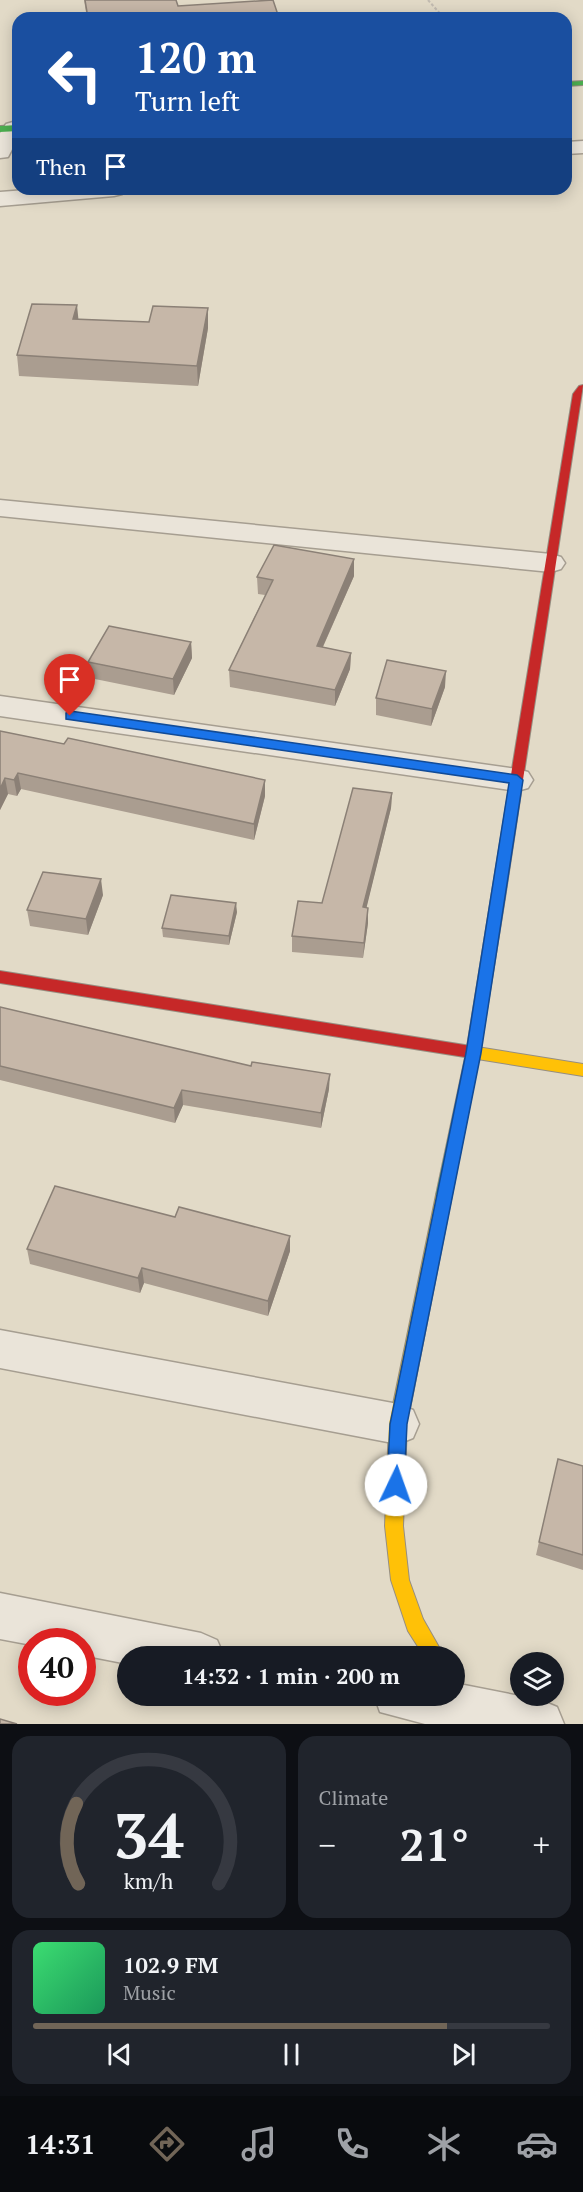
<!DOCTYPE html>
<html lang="en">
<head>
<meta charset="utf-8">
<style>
	body { margin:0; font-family:"PT Serif",serif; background:#20242c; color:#f1f3f6; height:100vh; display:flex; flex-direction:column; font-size:22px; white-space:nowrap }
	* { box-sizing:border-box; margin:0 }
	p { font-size:20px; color:#9ea1a6 }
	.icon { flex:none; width:33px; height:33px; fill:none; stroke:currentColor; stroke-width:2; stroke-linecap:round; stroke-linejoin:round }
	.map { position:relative; height:1724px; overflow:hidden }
	.drawer { display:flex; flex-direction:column; gap:12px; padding:12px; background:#0d0f14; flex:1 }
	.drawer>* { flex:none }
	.top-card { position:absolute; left:12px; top:12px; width:560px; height:183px; border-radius:18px; box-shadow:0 3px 15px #0003; background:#1a4fa0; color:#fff; overflow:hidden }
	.buttons { position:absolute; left:510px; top:1652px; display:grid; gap:12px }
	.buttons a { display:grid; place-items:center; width:54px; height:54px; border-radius:50%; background:#171b24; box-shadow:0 3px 15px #0003; font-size:30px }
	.speed { position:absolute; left:18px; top:1628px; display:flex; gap:12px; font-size:30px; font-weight:700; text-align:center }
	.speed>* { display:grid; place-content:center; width:78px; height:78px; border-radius:50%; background:#171b24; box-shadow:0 3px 15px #0003; line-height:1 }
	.speed .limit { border:9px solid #d22; background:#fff; color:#111 }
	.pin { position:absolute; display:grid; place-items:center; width:51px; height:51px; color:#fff; margin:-62px -26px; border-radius:50% 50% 50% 0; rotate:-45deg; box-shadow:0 0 6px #0007 }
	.pin .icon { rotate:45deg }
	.me { position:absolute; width:66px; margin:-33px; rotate:3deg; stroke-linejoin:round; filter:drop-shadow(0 0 4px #0008) }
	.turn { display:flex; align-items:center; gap:21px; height:126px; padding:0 24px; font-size:27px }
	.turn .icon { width:78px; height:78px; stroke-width:2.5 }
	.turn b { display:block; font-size:42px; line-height:51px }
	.then { display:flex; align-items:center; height:57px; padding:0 24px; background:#0003; gap:12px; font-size:22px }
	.big { font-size:45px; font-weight:700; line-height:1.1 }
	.drawer .card { flex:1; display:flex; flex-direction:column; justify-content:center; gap:9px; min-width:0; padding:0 21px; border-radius:18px; background:#20242c }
	.drawer .dial { align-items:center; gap:0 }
	.dial svg { height:156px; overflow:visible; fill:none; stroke:#363941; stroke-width:7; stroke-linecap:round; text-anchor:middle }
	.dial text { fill:#f1f3f6; stroke:none }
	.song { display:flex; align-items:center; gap:18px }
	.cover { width:72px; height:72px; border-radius:9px; background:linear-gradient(135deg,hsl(140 70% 55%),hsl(150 70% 35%)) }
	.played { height:6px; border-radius:3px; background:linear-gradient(90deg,#716557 80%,#363941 80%) }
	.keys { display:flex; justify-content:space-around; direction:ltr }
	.heat { display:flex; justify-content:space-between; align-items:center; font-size:33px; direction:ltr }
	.drawer .tiles { flex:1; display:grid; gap:12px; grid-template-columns:1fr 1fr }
	.card:last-child { grid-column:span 2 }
	.trip { position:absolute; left:117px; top:1646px; width:348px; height:60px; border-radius:30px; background:#171b24; box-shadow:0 3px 15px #0003; font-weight:700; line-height:60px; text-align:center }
	.dock { display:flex; height:96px; justify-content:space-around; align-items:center; background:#090b0e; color:#9ea1a6 }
	.dock .icon { width:42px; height:42px }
	.dock .current { color:#716557 }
	.dock b { font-size:27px; color:#f1f3f6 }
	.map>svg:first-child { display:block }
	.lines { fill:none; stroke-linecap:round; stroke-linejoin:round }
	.street-casing { stroke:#a69e91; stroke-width:3 }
	.fast-casing { stroke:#968e81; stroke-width:2 }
	.slow-casing { stroke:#968e81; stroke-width:2 }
	.jam-casing { stroke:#968e81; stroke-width:2 }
	.path { stroke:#c2bbb1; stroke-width:2; stroke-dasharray:3 2; stroke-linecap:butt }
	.street { fill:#eae4d9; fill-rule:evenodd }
	.fast { fill:#4caf50; fill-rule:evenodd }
	.slow { fill:#ffc107; fill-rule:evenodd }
	.jam { fill:#c62828; fill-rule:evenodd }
	.wall { fill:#aa9d90 }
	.shaded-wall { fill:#8b8076 }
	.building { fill:#c6b7a8; stroke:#8b8076; stroke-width:1.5 }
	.route { fill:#1a73e8; stroke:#114b97; stroke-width:1.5 }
</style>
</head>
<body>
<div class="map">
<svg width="583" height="1724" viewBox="0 0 583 1724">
	<rect width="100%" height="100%" fill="#e2dac7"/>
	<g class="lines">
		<defs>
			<path id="street" d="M 13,122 L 18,123 L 18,138 L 8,157 L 0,158 L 0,133 L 6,124 Z
				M 583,141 L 583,153 L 566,154 L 566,142 Z
				M 39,189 L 125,189 L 122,194 L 114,196 L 0,206 L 0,192 Z
				M 0,500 L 551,554 L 561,557 L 565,563 L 561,569 L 551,572 L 0,516 Z
				M 0,696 L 517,769 L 528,772 L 533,780 L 528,788 L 517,791 L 0,716 Z
				M 0,1330 L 398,1404 L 413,1410 L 419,1424 L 413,1438 L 398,1444 L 0,1368 Z
				M 0,1593 L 201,1633 L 217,1640 L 224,1656 L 128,1656 L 128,1664 L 82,1655 L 82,1641 L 32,1641 L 32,1645 L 0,1639 Z
				M 454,1683 L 540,1700 L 557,1707 L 564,1724 L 425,1724 L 380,1712 L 374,1695 L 454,1695 Z"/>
			<path id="fast" d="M 583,81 L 583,85 L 566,86 L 566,82 Z
				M 18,125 L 18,131 L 0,132 L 0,126 Z
				M 498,893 L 503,894 L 505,898 L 480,1053 L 452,1195 L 450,1200 L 444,1202 L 438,1200 L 436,1195 L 466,1053 L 491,898 L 493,894 Z"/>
			<path id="slow" d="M 471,1046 L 583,1064 L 583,1076 L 471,1058 L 466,1056 L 464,1052 L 466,1048 Z
				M 444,1188 L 450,1190 L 452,1195 L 407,1424 L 403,1526 L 409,1580 L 423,1619 L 444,1656 L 424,1656 L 408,1631 L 391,1580 L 385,1526 L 389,1424 L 436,1195 L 438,1190 Z"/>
			<path id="jam" d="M 583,385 L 505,898 L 503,902 L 493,902 L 491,898 L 573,394 L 579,386 Z
				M 0,971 L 471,1046 L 476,1048 L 478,1052 L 476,1056 L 471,1058 L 0,983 Z"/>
		</defs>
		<use href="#street" class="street-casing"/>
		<use href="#fast" class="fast-casing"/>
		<use href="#slow" class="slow-casing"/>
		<use href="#jam" class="jam-casing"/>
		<path class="path" d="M 428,0 L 444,18"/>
		<use href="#street" class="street"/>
		<use href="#fast" class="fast"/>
		<use href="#slow" class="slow"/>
		<use href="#jam" class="jam"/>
	</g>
	<path class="wall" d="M 84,0 L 176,0 L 178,6 L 279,18 L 87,18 Z
		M 208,308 L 208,328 L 198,386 L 19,376 L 17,355 L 78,319 L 149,322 Z
		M 354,559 L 354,576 L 323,647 L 351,653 L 350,669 L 335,706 L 230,687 L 229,670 L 265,595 L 258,594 L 257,577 Z
		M 191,642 L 192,658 L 174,695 L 90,678 L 88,662 Z
		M 445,687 L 431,726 L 376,715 L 376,698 Z
		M 0,731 L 64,744 L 265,780 L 265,796 L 254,840 L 21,789 L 17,796 L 8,794 L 0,810 Z
		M 392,793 L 391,808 L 366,908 L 368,908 L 368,923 L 363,958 L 292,952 L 292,936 L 322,903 Z
		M 103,895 L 88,935 L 30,926 L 27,910 Z
		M 237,912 L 229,945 L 163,937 L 162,928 Z
		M 0,1007 L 329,1089 L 321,1128 L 183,1105 L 175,1123 L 0,1080 Z
		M 27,1249 L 290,1251 L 268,1316 L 144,1283 L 140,1293 L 30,1264 Z
		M 558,1459 L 583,1466 L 583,1570 L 536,1555 Z"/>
	<path class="shaded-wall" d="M 77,305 L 79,325 L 73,319 Z
		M 208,308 L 208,328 L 198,386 L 197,366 Z
		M 354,559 L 354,576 L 316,662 L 317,646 Z
		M 191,642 L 192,658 L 174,695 L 173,679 Z
		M 351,653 L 350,669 L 335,706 L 335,690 Z
		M 446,671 L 445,687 L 431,726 L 432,709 Z
		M 18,773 L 21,789 L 17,796 L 14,780 Z
		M 5,778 L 8,794 L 0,810 L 0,789 Z
		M 265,780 L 265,796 L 254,840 L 254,824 Z
		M 392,793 L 391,808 L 363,922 L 363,907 Z
		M 101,879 L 103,895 L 88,935 L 86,919 Z
		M 236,903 L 237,912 L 229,945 L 229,936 Z
		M 368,908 L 368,923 L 363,958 L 364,943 Z
		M 330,1074 L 329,1089 L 321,1128 L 321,1113 Z
		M 182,1090 L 183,1105 L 175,1123 L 174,1108 Z
		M 290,1236 L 290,1251 L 268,1316 L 268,1301 Z
		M 142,1268 L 144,1283 L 140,1293 L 138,1278 Z"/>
	<path class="building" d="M 85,0 L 176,0 L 178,6 L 273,0 L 279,18 L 88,18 Z
		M 32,304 L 77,305 L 73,319 L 149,322 L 153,306 L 208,308 L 197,366 L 17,355 Z
		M 274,545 L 354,559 L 317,646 L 351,653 L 335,690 L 229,670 L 273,580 L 257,577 Z
		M 109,626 L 191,642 L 173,679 L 88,662 Z
		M 387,660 L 446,671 L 432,709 L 376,698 Z
		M 0,731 L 64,744 L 68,738 L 265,780 L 254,824 L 18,773 L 14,780 L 5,778 L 0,789 Z
		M 353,788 L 392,793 L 363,907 L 368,908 L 364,943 L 292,936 L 298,901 L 322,903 Z
		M 43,872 L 101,879 L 86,919 L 27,910 Z
		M 171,895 L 236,903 L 229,936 L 162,928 Z
		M 0,1007 L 251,1066 L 252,1062 L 330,1074 L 321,1113 L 182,1090 L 174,1108 L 0,1066 Z
		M 55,1186 L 175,1217 L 179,1207 L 290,1236 L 268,1301 L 142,1268 L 138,1278 L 27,1249 Z
		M 558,1459 L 583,1466 L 583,1555 L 539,1542 Z
		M 0,1719 L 17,1724 L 0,1724 Z"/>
	<path class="route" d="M 70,711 L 517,775 L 523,780 L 481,1053 L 407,1424 L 404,1485 L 402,1491 L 396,1494 L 389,1491 L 387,1485 L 390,1424 L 466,1053 L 509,783 L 66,719 L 66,713 Z"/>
</svg>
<div class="buttons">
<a><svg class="icon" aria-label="layers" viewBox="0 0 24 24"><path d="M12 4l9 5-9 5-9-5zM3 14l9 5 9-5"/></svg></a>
</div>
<div class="speed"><div class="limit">40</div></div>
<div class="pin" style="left:70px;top:716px;background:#d93025"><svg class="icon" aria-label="arrive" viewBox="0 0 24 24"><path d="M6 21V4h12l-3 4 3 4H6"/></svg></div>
<svg class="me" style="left:396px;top:1485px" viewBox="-20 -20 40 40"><circle r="19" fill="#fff"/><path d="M0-13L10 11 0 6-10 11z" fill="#1a73e8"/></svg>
<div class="trip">14:32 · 1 min · 200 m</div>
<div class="top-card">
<div class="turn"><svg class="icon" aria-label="left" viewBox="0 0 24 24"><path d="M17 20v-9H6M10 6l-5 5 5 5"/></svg><div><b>120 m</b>Turn left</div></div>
<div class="then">Then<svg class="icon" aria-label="arrive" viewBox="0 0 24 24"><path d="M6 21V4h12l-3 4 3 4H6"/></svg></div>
</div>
</div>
<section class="drawer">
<div class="tiles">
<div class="card dial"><svg viewBox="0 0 100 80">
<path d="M14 69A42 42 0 1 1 86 69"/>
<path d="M14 69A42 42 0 0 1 13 28" stroke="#716557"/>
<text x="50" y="56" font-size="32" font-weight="700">34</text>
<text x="50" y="72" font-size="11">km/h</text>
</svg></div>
<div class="card"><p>Climate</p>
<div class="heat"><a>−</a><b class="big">21°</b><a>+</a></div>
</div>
<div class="card">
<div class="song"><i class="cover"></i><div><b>102.9 FM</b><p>Music</p></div></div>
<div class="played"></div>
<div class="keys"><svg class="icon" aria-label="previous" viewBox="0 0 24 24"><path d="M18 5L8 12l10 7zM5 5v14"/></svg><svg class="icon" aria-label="pause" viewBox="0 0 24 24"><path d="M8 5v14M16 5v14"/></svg><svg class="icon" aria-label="next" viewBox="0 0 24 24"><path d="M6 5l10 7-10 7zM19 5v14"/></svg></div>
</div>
</div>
</section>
<nav class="dock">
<b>14:31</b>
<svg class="icon current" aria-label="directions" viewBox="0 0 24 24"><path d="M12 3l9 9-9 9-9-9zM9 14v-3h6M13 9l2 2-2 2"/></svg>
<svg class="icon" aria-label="music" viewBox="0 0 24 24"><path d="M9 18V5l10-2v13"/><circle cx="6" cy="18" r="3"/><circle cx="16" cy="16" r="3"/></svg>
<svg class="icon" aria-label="phone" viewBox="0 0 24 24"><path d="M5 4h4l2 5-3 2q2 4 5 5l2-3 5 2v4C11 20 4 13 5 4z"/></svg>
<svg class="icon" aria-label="climate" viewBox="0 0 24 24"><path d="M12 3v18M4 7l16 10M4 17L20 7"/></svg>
<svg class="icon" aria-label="car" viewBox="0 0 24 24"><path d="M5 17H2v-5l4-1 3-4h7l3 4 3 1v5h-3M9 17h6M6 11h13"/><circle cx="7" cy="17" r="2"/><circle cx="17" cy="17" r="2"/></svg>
</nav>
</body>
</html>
